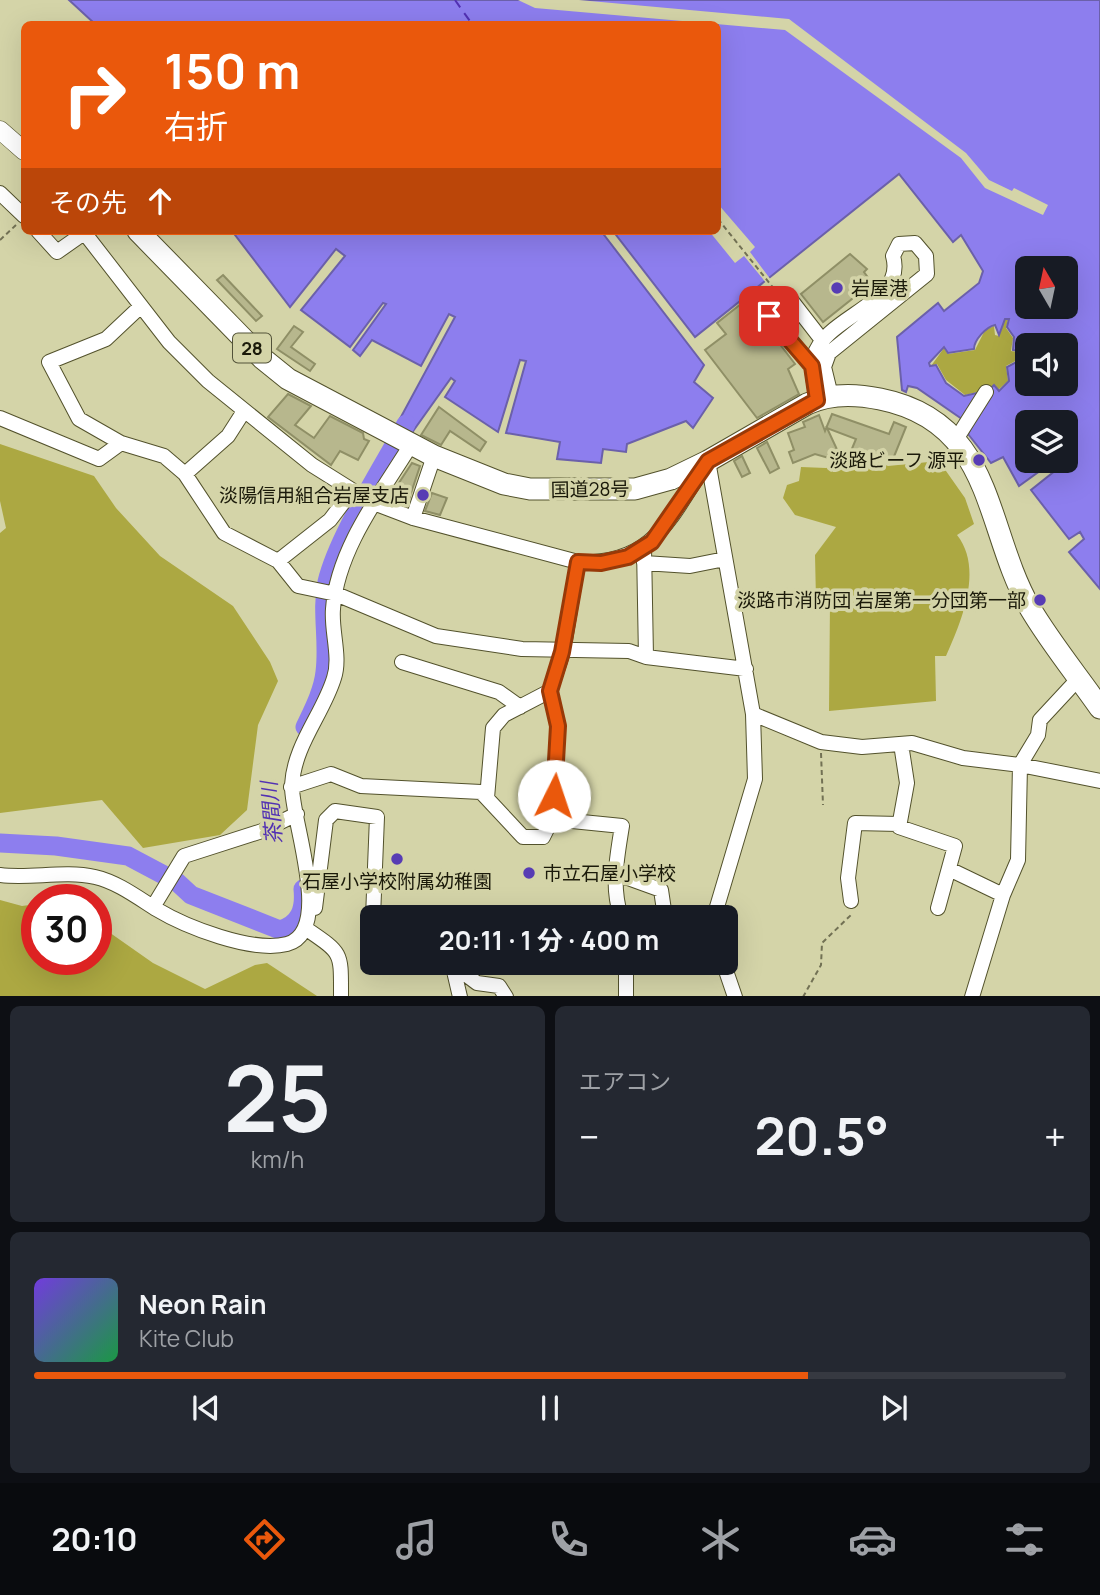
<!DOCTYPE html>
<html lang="ja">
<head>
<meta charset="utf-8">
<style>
	body { margin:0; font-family:Manrope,"Noto Sans JP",sans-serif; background:#242831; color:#f1f3f6; height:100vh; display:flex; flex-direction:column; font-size:26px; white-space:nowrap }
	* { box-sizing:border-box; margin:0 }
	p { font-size:23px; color:#9ea1a6 }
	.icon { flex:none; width:38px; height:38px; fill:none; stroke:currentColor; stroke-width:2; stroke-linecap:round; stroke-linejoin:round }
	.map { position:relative; height:996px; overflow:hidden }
	.drawer { display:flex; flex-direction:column; gap:10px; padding:10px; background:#0d0f14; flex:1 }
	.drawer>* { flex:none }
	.guide { position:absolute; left:21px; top:21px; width:700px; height:214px; border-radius:10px; box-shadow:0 7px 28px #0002; background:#ea580c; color:#fff; overflow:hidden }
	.needle { width:46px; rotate:351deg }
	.tools { position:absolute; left:1015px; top:256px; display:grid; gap:14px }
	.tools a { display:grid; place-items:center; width:63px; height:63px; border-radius:10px; background:#171b24; box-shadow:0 7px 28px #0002; font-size:35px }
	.speed { position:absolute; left:21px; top:884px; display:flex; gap:14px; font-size:35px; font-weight:700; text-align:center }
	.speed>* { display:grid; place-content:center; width:91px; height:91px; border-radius:50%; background:#171b24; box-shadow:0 7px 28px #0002; line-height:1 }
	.speed .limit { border:10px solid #d22; background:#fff; color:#111 }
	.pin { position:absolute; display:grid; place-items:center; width:60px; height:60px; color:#fff; margin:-30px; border-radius:14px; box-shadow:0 4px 10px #0006 }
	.me { position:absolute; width:77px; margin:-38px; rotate:4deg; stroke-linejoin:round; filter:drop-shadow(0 0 5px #0008) }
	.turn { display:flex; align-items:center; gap:24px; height:147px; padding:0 28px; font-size:32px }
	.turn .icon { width:91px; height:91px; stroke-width:2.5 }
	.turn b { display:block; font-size:49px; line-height:60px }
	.then { display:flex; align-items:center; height:66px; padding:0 28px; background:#0003; gap:14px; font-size:26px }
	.big { font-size:52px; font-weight:700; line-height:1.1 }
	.drawer .card { flex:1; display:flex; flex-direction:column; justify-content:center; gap:10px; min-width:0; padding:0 24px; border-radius:10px; background:#242831 }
	.drawer .dial { align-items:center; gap:0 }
	.dial b { font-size:91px; line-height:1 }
	.song { display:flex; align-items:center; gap:21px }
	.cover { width:84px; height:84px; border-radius:10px; background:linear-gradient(135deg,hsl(260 70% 55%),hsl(140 70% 35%)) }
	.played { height:7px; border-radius:4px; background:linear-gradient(90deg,#ea580c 75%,#363941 75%) }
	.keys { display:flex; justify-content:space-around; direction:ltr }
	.heat { display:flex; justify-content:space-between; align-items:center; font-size:38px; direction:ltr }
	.drawer .tiles { flex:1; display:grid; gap:10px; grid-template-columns:1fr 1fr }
	.card:last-child { grid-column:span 2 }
	.trip { position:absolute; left:360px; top:905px; width:378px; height:70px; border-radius:10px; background:#171b24; box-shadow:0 7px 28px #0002; font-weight:700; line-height:70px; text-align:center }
	.dock { display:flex; height:112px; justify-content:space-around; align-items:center; background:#090b0e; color:#9ea1a6 }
	.dock .icon { width:49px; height:49px }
	.dock .active { color:#ea580c }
	.dock b { font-size:32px; color:#f1f3f6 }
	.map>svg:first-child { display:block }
	.green { fill:#aca842 }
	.water { fill:#8d7eee; stroke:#6b60aa; stroke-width:2; fill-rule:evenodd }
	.pier { fill:#d4d4a8 }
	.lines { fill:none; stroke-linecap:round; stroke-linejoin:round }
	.river { stroke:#8d7eee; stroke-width:19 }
	.ferry { stroke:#5231b3; stroke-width:2; stroke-dasharray:9 7; stroke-linecap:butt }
	.building { fill:#b7b78d; stroke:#8f8f66; stroke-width:2 }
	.minor-casing { stroke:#53522c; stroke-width:16 }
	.major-casing { stroke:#53522c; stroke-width:19 }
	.highway-casing { stroke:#53522c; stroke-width:23 }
	.path { stroke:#727154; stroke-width:2; stroke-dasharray:5 3.5; stroke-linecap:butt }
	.minor { stroke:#fff; stroke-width:14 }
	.major { stroke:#fff; stroke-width:18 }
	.highway { stroke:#fff; stroke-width:21 }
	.route-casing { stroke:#983908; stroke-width:18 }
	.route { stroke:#ea580c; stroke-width:12 }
	.poi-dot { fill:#573cb4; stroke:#d4d4a8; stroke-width:2.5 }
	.labels { text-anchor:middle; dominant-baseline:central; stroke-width:7; stroke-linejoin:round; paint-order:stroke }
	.shield { fill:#d4d4a8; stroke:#525239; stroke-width:2 }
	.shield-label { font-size:18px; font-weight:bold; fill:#1b1a0a }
	.poi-label { font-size:19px; fill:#1b1a0a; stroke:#d4d4a8; text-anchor:end }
	.street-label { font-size:19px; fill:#1b1a0a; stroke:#d4d4a8 }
	.water-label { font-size:21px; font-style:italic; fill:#5231b3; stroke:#d4d4a8 }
</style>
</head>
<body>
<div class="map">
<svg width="1100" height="997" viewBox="0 0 1100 997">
	<rect width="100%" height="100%" fill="#d4d4a8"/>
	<path class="green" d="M 1005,320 L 1008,320 L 1006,328 L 1013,338 L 1011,351 L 1017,352 L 1019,359 L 1006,366 L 1008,381 L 998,390 L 994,384 L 991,389 L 965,395 L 946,380 L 937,364 L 931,366 L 944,348 L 948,354 L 975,350 L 985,330 L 994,326 L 995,335 L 999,336 Z
		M 0,444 L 94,476 L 116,508 L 160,556 L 233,606 L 270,662 L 278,681 L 258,725 L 247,810 L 220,835 L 143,848 L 102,800 L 0,813 L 0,533 L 6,528 L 0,501 Z
		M 867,458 L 888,466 L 939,461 L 965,498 L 974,524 L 957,535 C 984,569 961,622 946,656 L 935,656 L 936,701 L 829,711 L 830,602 L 816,600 L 815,555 L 836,527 L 795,515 L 783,498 L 787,485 L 799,481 L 801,467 L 826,468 Z
		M 0,900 L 22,906 L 37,904 L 37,959 L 96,959 L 96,923 L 153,963 L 205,989 L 255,965 L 267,963 L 317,996 L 0,996 Z"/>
	<path class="water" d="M 69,0 L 1100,0 L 1100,589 L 1069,552 L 1084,539 L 1080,532 L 1069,539 L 1031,490 L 1056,470 L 1051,463 L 1019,486 L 1003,457 L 991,463 L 968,434 L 972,426 L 917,388 L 908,386 L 906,392 L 902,390 L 897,337 L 938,303 L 944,311 L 979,283 L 983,271 L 961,235 L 953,242 L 899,174 L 695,337 L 613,231 L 718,231 L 718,24 L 95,24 ZM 1027,268 L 1066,268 L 1066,306 L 1027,306 ZM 1005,319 L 1009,319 L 1007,327 L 1014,337 L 1013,350 L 1018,351 L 1020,360 L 1007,367 L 1009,381 L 999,391 L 994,385 L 984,395 L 981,392 L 964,396 L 946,383 L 936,365 L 930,366 L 929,363 L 944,347 L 948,353 L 974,349 C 974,340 986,327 995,325 L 999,335 ZM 1027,345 L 1066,345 L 1066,383 L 1027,383 ZM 1027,422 L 1066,422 L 1066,460 L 1027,460 Z
		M 232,231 L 601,231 L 704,365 L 694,382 L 713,398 L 693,428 L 686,421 L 627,444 L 626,452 L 603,449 L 601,463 L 557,459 L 560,442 L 506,433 L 526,361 L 520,360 L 498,432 L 445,397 L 455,381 L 451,378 L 411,434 L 396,426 L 455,317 L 449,314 L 421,366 L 372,340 L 360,356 L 353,350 L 386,304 L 383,303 L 350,347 L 301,310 L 345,256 L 336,249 L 290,307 Z"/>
	<path class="pier" d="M 518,0 L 579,0 L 789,19 L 966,153 L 989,180 L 1012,191 L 1014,188 L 1048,205 L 1043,215 L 985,188 L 961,158 L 785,30 L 535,8 Z
		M 718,204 L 755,247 L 750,252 L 771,280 L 767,284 L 744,256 L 735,263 L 709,231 L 718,231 Z"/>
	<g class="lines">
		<path class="river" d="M 305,727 C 313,710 323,691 325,672 C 329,641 321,612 327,582 C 338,536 383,467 406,424
			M 0,843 L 56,846 L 128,856 L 177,882 L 191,895 L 280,930 C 300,924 305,909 303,889"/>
		<path class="ferry" d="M 455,0 L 472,24"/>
	</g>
	<path class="building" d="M 850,254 L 867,269 L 864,272 L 872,283 L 823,322 L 801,294 Z
		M 223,275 L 262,316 L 256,321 L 217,280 Z
		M 746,300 L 795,364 L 788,369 L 799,394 L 757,418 L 705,350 L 726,334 L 717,323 Z
		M 294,326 L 303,332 L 291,347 L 315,364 L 310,371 L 277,349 Z
		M 288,394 L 311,406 L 295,425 L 314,438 L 330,416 L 363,433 L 364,439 L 369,441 L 358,460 L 340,451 L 331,465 L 268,417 Z
		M 439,407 L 486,442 L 480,451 L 450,431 L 441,445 L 421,435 Z
		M 832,414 L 889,434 L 894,422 L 906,427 L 893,459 L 851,451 L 856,439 L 827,428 L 840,456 L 832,459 L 815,454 L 793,463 L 789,452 L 794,450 L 788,433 L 805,427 L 803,422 L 819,415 L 825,431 Z
		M 767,442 L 779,468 L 770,473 L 757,448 Z
		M 742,456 L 750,473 L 742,477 L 734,461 Z
		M 412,463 L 420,466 L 407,505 L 389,498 Z
		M 432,493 L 447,498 L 440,515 L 425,511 Z"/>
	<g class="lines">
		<defs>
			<path id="minor" d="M 0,193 L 24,216
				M 38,231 L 57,252 L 84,233
				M 83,231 L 169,342 L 208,381 L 312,465 L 371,502 L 413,518 L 578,562 C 654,565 670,518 707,462
				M 812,366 L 770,316 L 791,300 L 822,340
				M 817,400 C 815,386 810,370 814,356 C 825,316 907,303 893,256 L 899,244 L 915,243 L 926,256 L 927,274 L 829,353 L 824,367 L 831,396
				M 0,418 L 99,459 L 121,443 L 164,456 L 185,474 L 224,533 L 278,561 L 298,586 L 336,594 L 436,636 L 522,649 L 629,651 L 646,657
				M 955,441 L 986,392
				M 121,443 L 79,419 L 49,362 L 106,339 L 140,307
				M 708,461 L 753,714 L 755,779 L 714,917
				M 185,474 L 228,436 L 244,411
				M 413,518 L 434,456
				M 644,548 L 646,657 L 746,669
				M 278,561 L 330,520 L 352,491
				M 644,563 L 690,566 L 725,559
				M 402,662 L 499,692 L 520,707
				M 753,714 L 821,742 L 862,747 L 912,743 L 963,758 L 1020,765 L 1100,781
				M 901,744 L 907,783 L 899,827 L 955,846 L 938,908
				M 291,787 L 331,774 L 361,786 L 481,792 L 523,837 L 543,837 L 552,819 L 558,726 L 550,691 L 563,652 L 578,562
				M 487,798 L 493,728 L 504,715 L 550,691
				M 552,819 L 622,826 C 617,858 611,885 621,917
				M 949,869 L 1003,895 L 972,997
				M 614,873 L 661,890 L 665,917
				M 0,875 C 31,879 64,870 95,877 C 117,882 137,897 156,909 C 186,927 252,953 287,944 C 335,931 290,817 292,785 C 294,745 323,714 334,678 C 341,657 331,631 333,609 C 337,549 382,492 412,443
				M 1003,895 L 1018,860 L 1020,765 L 1038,735 L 1040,720 L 1079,678
				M 851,901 L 848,878 L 855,823 L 899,824
				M 153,907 L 184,856 L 262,831 L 297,814
				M 315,908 L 326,820 L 335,811 L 377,817 L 373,917
				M 305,928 C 343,954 341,951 341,997
				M 400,962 L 457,968 L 477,983 L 499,986 L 506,997
				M 626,962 L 626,997
				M 723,962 L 735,997
				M 453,967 L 460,997"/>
			<path id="major" d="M 0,130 L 24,151"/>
			<path id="highway" d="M 138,231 L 262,358 L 288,379 L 434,456 L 504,484 L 530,489 L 635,489 L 671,479 L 708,461 L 807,404 C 830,393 856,394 880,399 C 995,422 984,528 1030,608 C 1050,642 1077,675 1100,708"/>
		</defs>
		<use href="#minor" class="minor-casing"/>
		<use href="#major" class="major-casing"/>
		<use href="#highway" class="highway-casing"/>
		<path class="path" d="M 718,219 L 779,295
			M 0,240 L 16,225
			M 821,753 L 823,805
			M 803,997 L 821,965 L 822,943 L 852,914"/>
		<use href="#minor" class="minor"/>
		<use href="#major" class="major"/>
		<use href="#highway" class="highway"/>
	</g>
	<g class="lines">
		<defs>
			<path id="route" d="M 554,796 L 558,726 L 550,691 L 562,652 L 578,562 L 601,563 L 628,557 L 652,542 L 708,461 L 817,400 L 812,366 L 769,316"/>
		</defs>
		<use href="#route" class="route-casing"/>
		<use href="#route" class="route"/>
	</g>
	<g class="poi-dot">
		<circle cx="837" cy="288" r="7"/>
		<circle cx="979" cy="460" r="7"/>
		<circle cx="423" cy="495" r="7"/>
		<circle cx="1040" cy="600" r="7"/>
		<circle cx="397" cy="859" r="7"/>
		<circle cx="529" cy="873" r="7"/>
	</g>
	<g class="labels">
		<rect class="shield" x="233" y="333.5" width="38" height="29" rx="5"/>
		<g class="shield-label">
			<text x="252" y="348">28</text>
		</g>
		<g class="poi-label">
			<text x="851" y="288" text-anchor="start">岩屋港</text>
			<text x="965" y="460">淡路ビーフ 源平</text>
			<text x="409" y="495">淡陽信用組合岩屋支店</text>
			<text x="1026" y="600">淡路市消防団 岩屋第一分団第一部</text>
			<text x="543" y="873" text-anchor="start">市立石屋小学校</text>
			<text x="397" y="881" text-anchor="middle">石屋小学校附属幼稚園</text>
		</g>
		<g class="street-label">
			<text transform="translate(590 489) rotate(-1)">国道28号</text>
		</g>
		<g class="water-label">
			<text transform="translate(271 813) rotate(-95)">茶間川</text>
		</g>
	</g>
</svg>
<div class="tools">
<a><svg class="needle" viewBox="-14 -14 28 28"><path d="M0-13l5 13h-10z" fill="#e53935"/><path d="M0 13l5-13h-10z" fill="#9ea1a6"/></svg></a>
<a><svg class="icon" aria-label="sound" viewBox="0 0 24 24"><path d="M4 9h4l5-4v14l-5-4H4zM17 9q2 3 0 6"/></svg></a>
<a><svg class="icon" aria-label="layers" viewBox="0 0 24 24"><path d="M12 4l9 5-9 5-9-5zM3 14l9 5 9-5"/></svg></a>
</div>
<div class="speed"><div class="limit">30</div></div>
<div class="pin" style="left:769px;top:316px;background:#d93025"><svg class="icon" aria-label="arrive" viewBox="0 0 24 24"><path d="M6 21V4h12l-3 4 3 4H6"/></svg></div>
<svg class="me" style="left:554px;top:796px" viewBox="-20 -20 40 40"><circle r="19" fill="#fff"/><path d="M0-13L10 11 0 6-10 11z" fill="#ea580c"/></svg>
<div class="trip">20:11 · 1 分 · 400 m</div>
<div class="guide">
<div class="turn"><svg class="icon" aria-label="right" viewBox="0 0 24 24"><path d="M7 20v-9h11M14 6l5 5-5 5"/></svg><div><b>150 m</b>右折</div></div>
<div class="then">その先<svg class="icon" aria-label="ahead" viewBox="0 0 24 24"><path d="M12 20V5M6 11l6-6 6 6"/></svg></div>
</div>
</div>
<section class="drawer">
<div class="tiles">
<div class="card dial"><b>25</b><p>km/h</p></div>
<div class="card"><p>エアコン</p>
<div class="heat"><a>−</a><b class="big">20.5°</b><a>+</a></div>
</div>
<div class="card">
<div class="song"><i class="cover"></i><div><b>Neon Rain</b><p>Kite Club</p></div></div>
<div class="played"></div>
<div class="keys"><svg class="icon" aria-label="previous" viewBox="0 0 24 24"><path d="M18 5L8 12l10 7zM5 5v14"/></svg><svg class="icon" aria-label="pause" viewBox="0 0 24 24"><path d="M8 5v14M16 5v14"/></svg><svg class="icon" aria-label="next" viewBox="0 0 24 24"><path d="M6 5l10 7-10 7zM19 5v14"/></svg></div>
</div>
</div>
</section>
<nav class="dock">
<b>20:10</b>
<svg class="icon active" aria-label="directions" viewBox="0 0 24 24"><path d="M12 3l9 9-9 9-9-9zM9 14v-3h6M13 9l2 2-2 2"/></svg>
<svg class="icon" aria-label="music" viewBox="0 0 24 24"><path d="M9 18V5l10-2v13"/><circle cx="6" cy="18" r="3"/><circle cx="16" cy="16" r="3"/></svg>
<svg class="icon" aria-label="phone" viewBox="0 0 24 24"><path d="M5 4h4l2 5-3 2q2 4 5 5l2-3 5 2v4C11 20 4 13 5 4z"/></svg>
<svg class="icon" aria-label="climate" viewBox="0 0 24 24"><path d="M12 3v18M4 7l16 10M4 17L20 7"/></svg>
<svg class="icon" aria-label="car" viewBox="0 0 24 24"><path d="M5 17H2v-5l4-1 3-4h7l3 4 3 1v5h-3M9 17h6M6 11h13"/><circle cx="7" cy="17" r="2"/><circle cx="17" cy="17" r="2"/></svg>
<svg class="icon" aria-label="filters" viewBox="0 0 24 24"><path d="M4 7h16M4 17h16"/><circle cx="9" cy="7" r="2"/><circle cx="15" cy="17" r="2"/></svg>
</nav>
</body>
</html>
